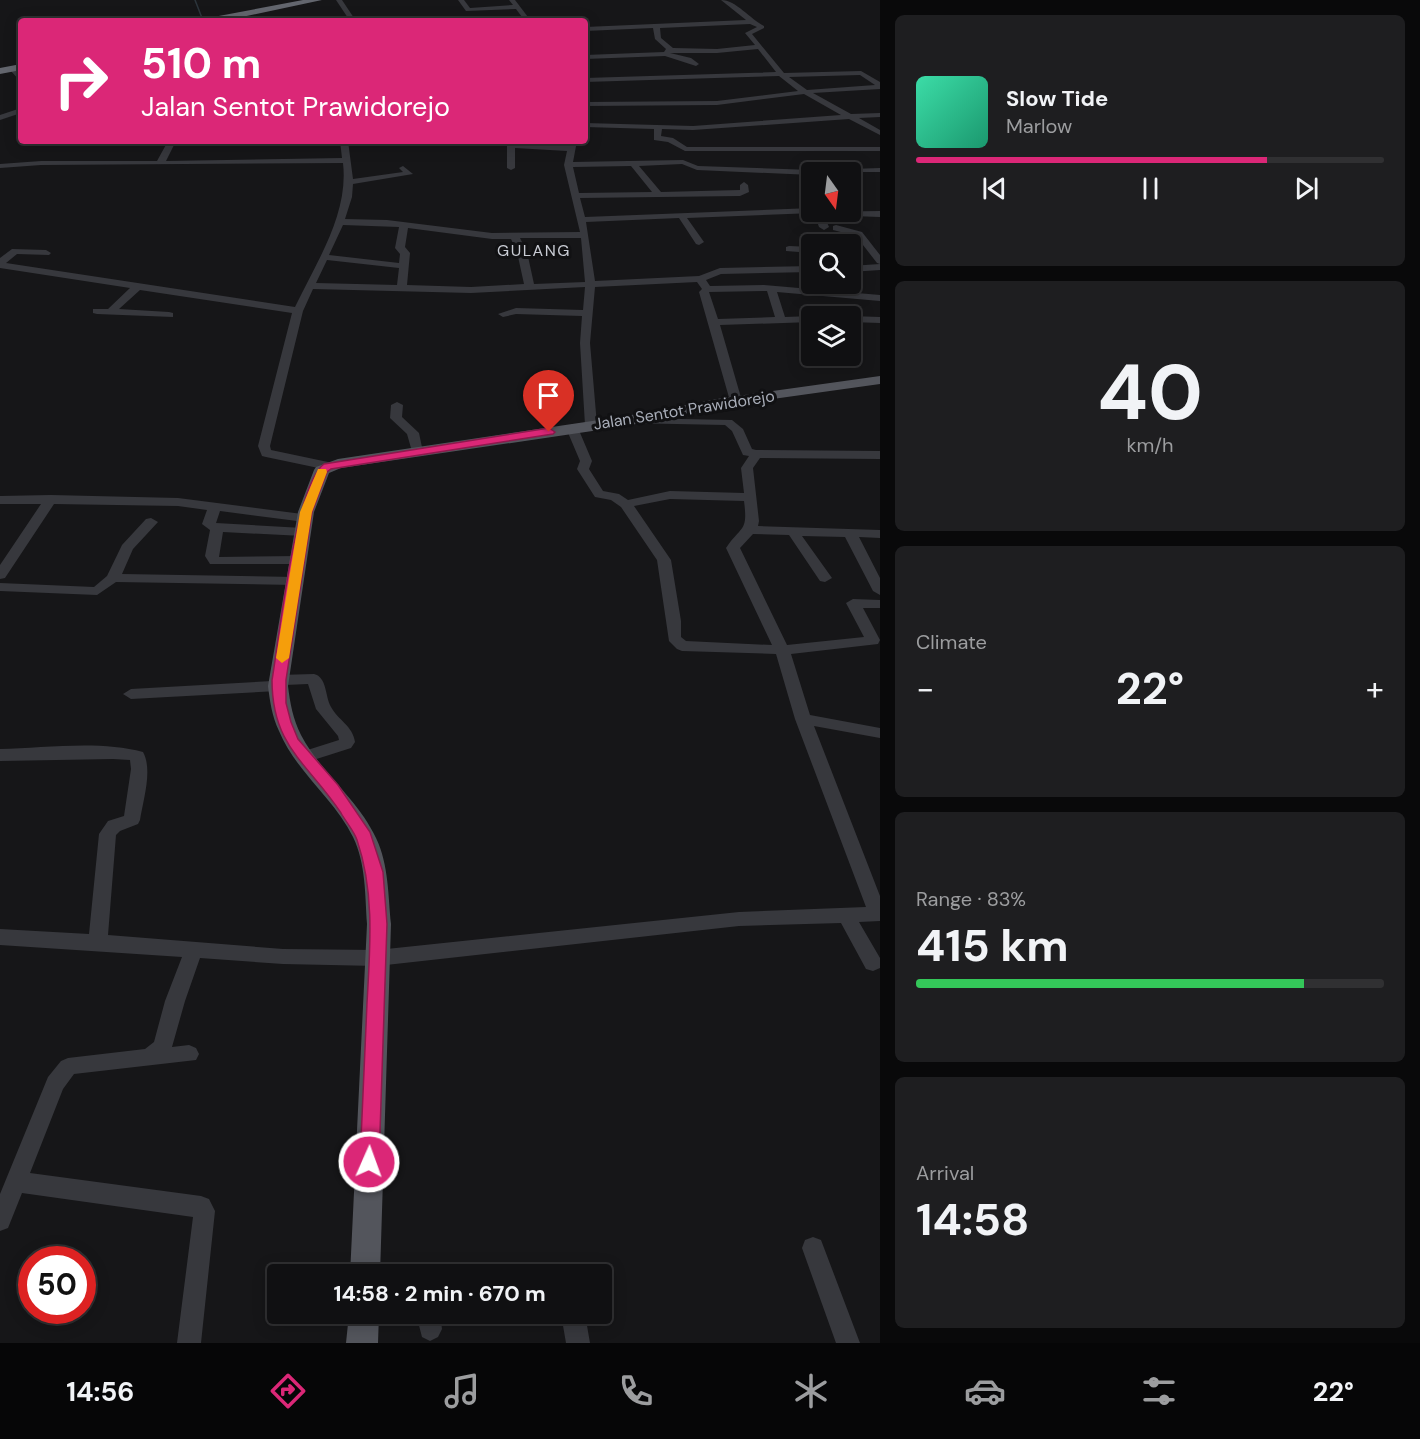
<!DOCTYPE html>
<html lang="en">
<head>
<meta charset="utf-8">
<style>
	body { margin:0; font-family:"DM Sans",sans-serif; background:#1e1e20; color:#f1f3f6; height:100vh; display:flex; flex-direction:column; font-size:22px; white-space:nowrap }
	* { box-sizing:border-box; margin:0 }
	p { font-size:20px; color:#9c9d9f }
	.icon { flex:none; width:33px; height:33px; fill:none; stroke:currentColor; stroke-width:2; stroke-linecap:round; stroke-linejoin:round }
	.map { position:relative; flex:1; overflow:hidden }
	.drawer { display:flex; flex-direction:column; gap:15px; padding:15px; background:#09090a; width:540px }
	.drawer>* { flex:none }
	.guide { position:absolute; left:18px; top:18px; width:570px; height:126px; border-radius:6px; box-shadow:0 3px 15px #0003,0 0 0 2px #303032; background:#db2777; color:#fff; overflow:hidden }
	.needle { width:39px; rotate:166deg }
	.tools { position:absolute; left:801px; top:162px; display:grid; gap:12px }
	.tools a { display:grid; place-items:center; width:60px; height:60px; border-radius:6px; background:#101012; box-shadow:0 3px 15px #0003,0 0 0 2px #303032; font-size:30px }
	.speed { position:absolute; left:18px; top:1246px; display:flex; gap:12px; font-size:30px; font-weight:700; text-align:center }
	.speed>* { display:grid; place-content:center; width:78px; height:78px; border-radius:50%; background:#101012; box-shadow:0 3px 15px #0003,0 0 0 2px #303032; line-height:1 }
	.speed .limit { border:9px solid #d22; background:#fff; color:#111 }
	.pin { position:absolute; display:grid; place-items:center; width:51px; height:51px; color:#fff; margin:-62px -26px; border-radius:50% 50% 50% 0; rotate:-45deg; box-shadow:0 0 6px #0007 }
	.pin .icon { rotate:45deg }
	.me { position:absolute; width:66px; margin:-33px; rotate:2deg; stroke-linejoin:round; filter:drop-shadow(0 0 4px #0008) }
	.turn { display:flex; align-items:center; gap:21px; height:126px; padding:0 24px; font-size:27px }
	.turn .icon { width:78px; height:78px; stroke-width:2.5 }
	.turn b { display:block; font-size:42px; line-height:51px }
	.big { font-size:45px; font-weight:700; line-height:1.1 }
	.drawer .card { flex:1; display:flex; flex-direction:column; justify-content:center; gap:9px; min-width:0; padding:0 21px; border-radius:9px; background:#1e1e20 }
	.drawer .dial { align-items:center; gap:0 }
	.dial b { font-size:78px; line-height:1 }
	.song { display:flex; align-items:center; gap:18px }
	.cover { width:72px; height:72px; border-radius:9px; background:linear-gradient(135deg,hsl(160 70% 55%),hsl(160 70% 35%)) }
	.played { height:6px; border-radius:3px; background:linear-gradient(90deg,#db2777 75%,#303032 75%) }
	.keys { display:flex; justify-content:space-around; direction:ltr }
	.heat { display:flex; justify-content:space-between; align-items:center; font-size:33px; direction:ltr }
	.charge { height:9px; border-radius:4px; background:linear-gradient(90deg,#34c759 83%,#303032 0) }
	.trip { position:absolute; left:267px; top:1264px; width:345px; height:60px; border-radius:6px; background:#101012; box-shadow:0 3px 15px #0003,0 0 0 2px #303032; font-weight:700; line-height:60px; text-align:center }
	.tab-bar { display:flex; height:96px; justify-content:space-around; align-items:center; background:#060607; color:#9c9d9f }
	.tab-bar .icon { width:42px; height:42px }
	.tab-bar .active { color:#db2777 }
	.tab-bar b { font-size:27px; color:#f1f3f6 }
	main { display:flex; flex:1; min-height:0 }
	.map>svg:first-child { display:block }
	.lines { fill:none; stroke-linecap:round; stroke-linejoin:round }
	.stream { stroke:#2c353c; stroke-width:1.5 }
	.minor { fill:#37383d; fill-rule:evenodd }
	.major { fill:#53555c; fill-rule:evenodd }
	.highway { fill:#63666e; fill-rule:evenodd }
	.route { fill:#db2777; stroke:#8e194d; stroke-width:1.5 }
	.slow { fill:#f59e0b }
	.labels { text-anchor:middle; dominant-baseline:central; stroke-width:6; stroke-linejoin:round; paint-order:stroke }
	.far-quarter-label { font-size:16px; letter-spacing:1.5px; fill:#c9ccd4; stroke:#111113 }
	.street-label { font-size:16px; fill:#a8adb8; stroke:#111113 }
</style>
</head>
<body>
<main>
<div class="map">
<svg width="880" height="1343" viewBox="0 0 880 1343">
	<rect width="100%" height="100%" fill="#161618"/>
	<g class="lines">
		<path class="stream" d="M 195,0 L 202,18"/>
		<path class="minor" d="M 336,0 L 342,0 L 356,21 L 350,21 Z
			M 458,0 L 464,0 L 470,8 L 513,5 L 509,0 L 515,0 L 531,21 L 525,21 L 516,9 L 466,11 Z
			M 721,0 C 736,0 750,19 764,26 L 764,28 L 752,34 L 784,73 L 861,71 L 880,82 L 880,89 L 813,93 L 851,114 L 880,113 L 880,117 L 859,118 L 880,130 L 880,135 L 849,119 L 693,130 L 662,129 L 661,136 L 673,138 L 687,147 L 880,147 L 880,151 L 685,151 L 668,142 L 654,140 L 654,129 L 585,127 L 585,123 L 693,126 L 841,115 L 804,94 L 717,105 L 585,106 L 585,102 L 717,101 L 798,91 L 779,76 L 585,82 L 585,78 L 776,72 L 758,49 L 717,53 L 670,53 L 691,58 L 699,64 L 696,66 L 665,56 L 585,59 L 585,55 L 664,52 L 666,49 L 655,39 L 653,28 L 585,31 L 585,27 L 746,20 ZM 750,24 L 757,27 L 745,33 L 755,45 L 717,49 L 673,48 L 661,38 L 660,28 ZM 860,75 L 875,85 L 807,90 L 789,77 Z
			M 10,68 L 14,68 L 21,75 L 21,82 L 10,70 Z
			M 21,108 L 21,113 L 0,120 L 0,115 Z
			M 168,141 L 176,141 L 166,161 L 342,158 L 340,141 L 348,141 L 353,179 L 403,172 L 399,168 L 403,166 L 413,174 L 353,184 L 352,197 L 345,219 L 387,220 L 492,233 L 580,232 L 564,165 L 567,151 L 515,148 L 515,168 L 511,170 L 507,168 L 507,146 L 491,141 L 568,146 L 569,141 L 577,141 L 573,162 L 683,160 L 698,166 L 812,170 L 816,172 L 812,172 L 812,175 L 697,170 L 682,164 L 639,166 L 661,192 L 740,190 L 740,185 L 744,182 L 748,185 L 749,192 L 740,196 L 580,198 L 585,217 L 812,208 L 812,212 L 880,211 L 880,217 L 824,215 L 829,227 L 824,230 L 819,227 L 814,213 L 687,218 L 704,242 L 699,245 L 696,244 L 679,218 L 586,222 L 595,281 L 699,276 L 720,268 L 812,266 L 812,272 L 721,274 L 706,280 L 710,286 L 764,285 L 880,295 L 880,301 L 777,292 L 785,317 L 812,316 L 814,316 L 812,316 L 812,322 L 720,325 L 742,401 L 736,404 L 730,401 L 699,292 L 702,289 L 697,282 L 595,287 L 590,343 L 597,425 L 591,429 L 585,425 L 580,343 L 582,316 L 516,314 L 503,317 L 498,314 L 516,308 L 583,310 L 585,287 L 471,293 L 313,289 L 303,311 L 270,446 L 271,450 L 328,462 L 334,466 L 328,470 L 266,457 L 262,456 L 258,446 L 292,313 L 140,290 L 119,309 L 169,312 L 173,313 L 173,317 L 97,314 L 93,313 L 93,309 L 108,309 L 130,288 L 0,268 L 0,258 L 12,249 L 46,250 L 51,253 L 49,255 L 17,254 L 6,263 L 295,307 C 316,263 349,214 343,163 L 41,165 L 0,168 L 0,164 L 41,161 L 157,161 ZM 631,166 L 652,192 L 579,193 L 573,167 ZM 343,225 L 399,227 L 395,248 L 400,254 L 399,263 L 329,255 ZM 408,228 L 492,239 L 511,239 L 517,252 L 524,284 L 471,287 L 407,285 L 410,253 L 405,247 ZM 520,238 L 581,238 L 585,282 L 534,284 L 527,252 ZM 327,260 L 399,268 L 397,285 L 316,283 ZM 764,291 L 767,291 L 775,317 L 718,319 L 709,292 Z
			M 880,168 L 880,172 L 818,172 L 822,170 Z
			M 836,225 L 862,232 L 880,255 L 880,264 L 877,263 L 856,236 L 833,230 L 833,226 Z
			M 789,246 L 812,247 L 812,253 L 786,251 L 786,247 Z
			M 880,264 L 880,270 L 850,272 L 850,266 Z
			M 848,316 L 850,316 L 880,317 L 880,323 L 850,322 L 850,316 Z
			M 397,402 L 403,405 L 402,417 L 419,433 L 423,452 L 421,455 L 413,455 L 407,434 L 390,418 L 391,405 Z
			M 631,418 L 732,420 L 743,429 L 752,449 L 756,450 L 880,451 L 880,459 L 760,458 L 753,468 L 759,521 L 758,526 L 880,530 L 880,538 L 859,537 L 880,578 L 880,595 L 873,591 L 845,537 L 802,536 L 832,578 L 825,582 L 820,581 L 789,535 L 753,534 L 740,548 L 787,645 L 864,637 L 846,603 L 853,599 L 880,600 L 880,608 L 863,608 L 880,640 L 878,644 L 791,654 L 810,715 L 880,728 L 880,738 L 814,726 L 880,896 L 880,921 L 859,922 L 880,958 L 880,968 L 873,971 L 866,969 L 841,923 L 739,926 L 377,966 L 283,964 L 200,958 L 185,1001 L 172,1047 L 189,1045 L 196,1048 L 199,1054 L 196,1060 L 74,1074 L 63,1089 L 30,1173 L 201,1196 L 209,1199 L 215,1211 L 201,1343 L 177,1343 L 193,1217 L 22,1193 L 8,1228 L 0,1231 L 0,1194 L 48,1077 L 61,1061 L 68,1058 L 145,1049 L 154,1042 L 165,1001 L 182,957 L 0,945 L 0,929 L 89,934 L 99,834 L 108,821 L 124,816 L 131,769 L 130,760 L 113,759 L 0,761 L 0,749 C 44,748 100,740 143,752 C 153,770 143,800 140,820 L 138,824 L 120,831 L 116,835 L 108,935 L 283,949 L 377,950 L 739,912 L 866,907 L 795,719 L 776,654 L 682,651 L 677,649 L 669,641 L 657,560 L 621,507 L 611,500 L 595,497 L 593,494 L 577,469 L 580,461 L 566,428 L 572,424 L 578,428 L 592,461 L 589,469 L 603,491 L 619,494 L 628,500 L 670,491 L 744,493 L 741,468 L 749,456 L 743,455 L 732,431 L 725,425 L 627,423 L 625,421 ZM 670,499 L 744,501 C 748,532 742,525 726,548 L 772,645 L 686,641 L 681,637 L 681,621 L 671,560 L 634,506 Z
			M 51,495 L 178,498 L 310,515 L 311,518 L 310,521 L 305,522 L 220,511 L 216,523 L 303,528 L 310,532 L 303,536 L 223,532 L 219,557 L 299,556 L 306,560 L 299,564 L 210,564 L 205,556 L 210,530 L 202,524 L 207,510 L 178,506 L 54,504 L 5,578 L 0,579 L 0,565 L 41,504 L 0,504 L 0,496 Z
			M 151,518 L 158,522 L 133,549 L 122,574 L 295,577 L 302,581 L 295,585 L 116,582 L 97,595 L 0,591 L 0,583 L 94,587 L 107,576 L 122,545 L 146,519 Z
			M 314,674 C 327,677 325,696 331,707 C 338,720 353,726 355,742 L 351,748 L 304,763 L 298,761 L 296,757 L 298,753 L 339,740 L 338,736 L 316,709 L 308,684 L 285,685 L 283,690 L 278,691 L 131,699 L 123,694 L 131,689 L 272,681 L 274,676 L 279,675 Z
			M 813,1237 L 821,1240 L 860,1343 L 836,1343 L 802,1248 L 805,1240 Z
			M 416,1314 L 440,1314 L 442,1329 L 438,1337 L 430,1341 L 422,1337 Z
			M 561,1314 L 585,1314 L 590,1343 L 566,1343 Z"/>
		<path class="major" d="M 880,376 L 880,384 L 723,406 L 626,426 L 341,468 L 329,473 L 314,512 L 288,686 C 290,703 293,719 301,735 C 321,773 358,799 376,838 C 389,865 388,896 391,924 L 380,1275 L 350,1275 L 367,924 C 365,895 366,864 353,837 C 334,798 296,772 279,731 C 272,716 270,702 268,686 L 298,512 L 314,470 L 316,467 L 338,459 L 626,416 L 723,398 Z
			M 349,1314 L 379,1314 L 378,1343 L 346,1343 Z"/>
		<path class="highway" d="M 303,0 L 322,0 L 223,21 L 203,21 L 208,18 Z
			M 21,64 L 21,70 L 0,74 L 0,68 Z"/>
	</g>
	<path class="route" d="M 549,428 L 555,432 L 553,434 L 331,469 L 327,472 L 312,512 L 286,680 L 286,703 L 291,722 L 298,739 L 338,785 L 370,832 L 383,872 L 387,924 L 379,1162 L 376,1168 L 369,1171 L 363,1168 L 360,1162 C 362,1109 365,1056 367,1003 C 370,948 375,893 357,840 C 354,831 346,822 341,813 C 308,763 272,747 272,680 C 279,640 295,485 324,464 Z"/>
	<path class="slow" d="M 318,469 L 326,469 L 327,472 L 312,512 L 289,658 L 282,663 L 276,658 L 300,512 Z"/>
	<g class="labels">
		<g class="far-quarter-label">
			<text x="534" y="250">GULANG</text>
		</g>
		<g class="street-label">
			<text transform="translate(684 410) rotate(-9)">Jalan Sentot Prawidorejo</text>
		</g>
	</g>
</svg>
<div class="tools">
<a><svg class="needle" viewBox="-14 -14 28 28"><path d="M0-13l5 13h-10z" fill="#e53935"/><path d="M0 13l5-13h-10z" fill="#9c9d9f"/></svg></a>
<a><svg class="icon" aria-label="search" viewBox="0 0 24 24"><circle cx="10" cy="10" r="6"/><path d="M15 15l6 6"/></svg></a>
<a><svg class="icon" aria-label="layers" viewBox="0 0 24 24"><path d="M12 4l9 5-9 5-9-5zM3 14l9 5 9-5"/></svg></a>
</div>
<div class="speed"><div class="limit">50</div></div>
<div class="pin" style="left:549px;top:432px;background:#d93025"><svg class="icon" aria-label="arrive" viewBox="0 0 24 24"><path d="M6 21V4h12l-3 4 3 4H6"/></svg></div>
<svg class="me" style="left:369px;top:1162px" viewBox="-20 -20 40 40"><circle r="17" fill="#db2777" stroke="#fff" stroke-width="3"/><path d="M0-11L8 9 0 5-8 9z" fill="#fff"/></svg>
<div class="trip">14:58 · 2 min · 670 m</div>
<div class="guide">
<div class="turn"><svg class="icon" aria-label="right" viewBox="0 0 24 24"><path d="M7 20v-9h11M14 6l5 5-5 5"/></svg><div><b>510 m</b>Jalan Sentot Prawidorejo</div></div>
</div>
</div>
<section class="drawer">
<div class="card">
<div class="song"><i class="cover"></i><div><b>Slow Tide</b><p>Marlow</p></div></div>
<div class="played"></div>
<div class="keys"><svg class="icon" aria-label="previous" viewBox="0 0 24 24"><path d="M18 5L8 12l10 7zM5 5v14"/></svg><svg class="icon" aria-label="pause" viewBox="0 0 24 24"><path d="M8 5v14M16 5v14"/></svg><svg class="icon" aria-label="next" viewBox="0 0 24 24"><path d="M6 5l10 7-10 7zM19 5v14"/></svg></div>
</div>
<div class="card dial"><b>40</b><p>km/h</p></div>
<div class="card"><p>Climate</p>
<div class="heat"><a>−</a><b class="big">22°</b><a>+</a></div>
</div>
<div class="card"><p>Range · 83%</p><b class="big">415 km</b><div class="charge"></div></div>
<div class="card"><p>Arrival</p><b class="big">14:58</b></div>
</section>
</main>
<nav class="tab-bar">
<b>14:56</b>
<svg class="icon active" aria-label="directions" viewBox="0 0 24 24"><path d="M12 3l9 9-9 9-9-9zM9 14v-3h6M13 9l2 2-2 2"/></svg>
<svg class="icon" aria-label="music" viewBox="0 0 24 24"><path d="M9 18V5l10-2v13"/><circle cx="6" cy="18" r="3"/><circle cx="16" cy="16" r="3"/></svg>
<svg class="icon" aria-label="phone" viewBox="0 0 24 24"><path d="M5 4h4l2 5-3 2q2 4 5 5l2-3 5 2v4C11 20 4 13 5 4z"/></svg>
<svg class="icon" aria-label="climate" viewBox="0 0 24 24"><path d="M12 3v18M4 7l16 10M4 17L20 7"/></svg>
<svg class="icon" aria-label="car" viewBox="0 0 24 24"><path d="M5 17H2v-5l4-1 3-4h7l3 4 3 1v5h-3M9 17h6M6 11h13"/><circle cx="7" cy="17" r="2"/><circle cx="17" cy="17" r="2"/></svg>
<svg class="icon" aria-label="filters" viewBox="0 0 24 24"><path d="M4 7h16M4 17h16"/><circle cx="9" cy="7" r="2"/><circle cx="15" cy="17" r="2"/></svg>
<b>22°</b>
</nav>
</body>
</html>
